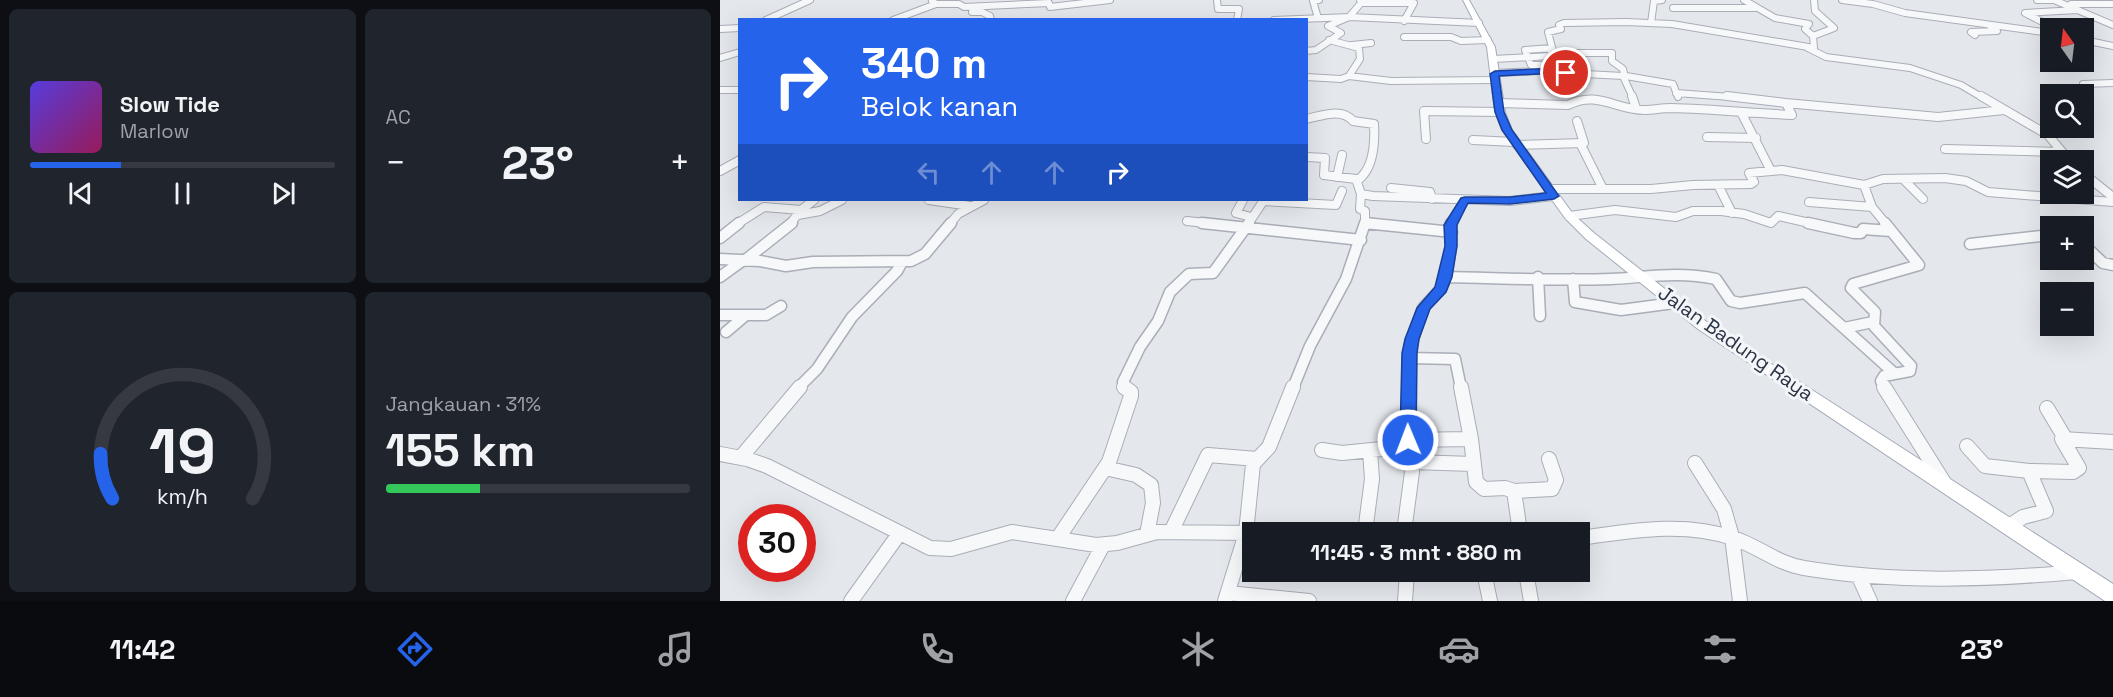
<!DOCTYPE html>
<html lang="id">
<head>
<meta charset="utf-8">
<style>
	body { margin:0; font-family:"Space Grotesk",sans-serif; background:#20242c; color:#f1f3f6; height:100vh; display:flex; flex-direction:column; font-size:22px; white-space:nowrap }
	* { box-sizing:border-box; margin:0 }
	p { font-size:20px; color:#9ea1a6 }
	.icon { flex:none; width:33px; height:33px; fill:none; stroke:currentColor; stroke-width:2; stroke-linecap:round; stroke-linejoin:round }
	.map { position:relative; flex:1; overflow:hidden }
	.details { display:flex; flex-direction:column; gap:9px; padding:9px; background:#0d0f14; width:720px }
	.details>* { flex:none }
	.top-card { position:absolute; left:18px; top:18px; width:570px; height:183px; border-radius:0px; box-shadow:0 6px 24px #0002; background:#2563eb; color:#fff; overflow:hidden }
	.needle { width:39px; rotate:346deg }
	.controls { position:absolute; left:1320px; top:18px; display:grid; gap:12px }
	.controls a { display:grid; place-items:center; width:54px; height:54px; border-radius:0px; background:#171b24; box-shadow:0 6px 24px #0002; font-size:30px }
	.speed { position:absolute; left:18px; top:504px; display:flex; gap:12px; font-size:30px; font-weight:700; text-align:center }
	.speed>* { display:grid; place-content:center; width:78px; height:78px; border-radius:50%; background:#171b24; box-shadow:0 6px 24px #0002; line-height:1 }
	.speed .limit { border:9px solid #d22; background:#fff; color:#111 }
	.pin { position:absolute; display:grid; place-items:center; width:51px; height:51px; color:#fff; margin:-26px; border:3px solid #fff; border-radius:50%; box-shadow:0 2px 6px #0007 }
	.me { position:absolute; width:66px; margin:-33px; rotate:359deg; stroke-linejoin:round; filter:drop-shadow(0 0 4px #0008) }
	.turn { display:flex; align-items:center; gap:21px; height:126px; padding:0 24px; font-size:27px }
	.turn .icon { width:78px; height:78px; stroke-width:2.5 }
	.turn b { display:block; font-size:42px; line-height:51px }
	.lanes { display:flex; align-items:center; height:57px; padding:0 24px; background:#0003; justify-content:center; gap:30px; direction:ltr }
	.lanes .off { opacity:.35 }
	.big { font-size:45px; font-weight:700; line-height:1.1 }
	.details .widget { flex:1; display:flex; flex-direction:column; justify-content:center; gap:9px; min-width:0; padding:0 21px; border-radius:9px; background:#20242c }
	.details .dial { align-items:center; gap:0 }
	.dial svg { height:156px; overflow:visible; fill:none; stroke:#363941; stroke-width:7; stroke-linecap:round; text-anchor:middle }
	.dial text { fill:#f1f3f6; stroke:none }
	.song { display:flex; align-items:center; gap:18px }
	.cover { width:72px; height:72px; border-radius:9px; background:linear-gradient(135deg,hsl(250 70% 55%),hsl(330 70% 35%)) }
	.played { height:6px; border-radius:3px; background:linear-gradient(90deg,#2563eb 30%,#363941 30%) }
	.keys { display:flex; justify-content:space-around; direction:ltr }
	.heat { display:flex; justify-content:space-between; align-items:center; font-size:33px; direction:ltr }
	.charge { height:9px; border-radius:4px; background:linear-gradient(90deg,#34c759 31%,#363941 0) }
	.details .tiles { flex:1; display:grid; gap:9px; grid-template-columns:repeat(2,1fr) }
	.trip { position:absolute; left:522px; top:522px; width:348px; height:60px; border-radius:0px; background:#171b24; box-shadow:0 6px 24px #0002; font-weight:700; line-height:60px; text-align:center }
	.tab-bar { display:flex; height:96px; justify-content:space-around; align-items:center; background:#090b0e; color:#9ea1a6 }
	.tab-bar .icon { width:42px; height:42px }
	.tab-bar .active { color:#2563eb }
	.tab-bar b { font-size:27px; color:#f1f3f6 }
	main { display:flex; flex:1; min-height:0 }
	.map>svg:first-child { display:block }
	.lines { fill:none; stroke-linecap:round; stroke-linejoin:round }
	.minor-far3-casing { stroke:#a9aeb7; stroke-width:8 }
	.minor-far2-casing { stroke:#a9aeb7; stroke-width:10 }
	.minor-far1-casing { stroke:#a9aeb7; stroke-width:13 }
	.minor-casing { stroke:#a9aeb7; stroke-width:16 }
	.major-casing { stroke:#a3abb8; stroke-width:2 }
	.minor-far3 { stroke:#f7f8fa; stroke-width:6 }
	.minor-far2 { stroke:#f7f8fa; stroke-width:8 }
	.minor-far1 { stroke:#f7f8fa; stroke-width:10 }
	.minor { stroke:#f7f8fa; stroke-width:14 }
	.major { fill:#fff; fill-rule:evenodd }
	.route { fill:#2563eb; stroke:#184099; stroke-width:1.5 }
	.labels { text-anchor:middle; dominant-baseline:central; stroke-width:6; stroke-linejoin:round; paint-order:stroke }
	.street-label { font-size:20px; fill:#2b3445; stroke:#f4f6f9 }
</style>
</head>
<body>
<main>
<section class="details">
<div class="tiles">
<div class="widget">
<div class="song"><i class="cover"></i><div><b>Slow Tide</b><p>Marlow</p></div></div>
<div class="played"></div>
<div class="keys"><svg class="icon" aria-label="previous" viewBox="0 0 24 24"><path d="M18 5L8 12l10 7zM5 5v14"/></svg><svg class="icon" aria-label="pause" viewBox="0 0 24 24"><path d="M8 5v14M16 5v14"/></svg><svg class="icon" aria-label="next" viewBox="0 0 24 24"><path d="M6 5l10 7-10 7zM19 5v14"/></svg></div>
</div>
<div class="widget"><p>AC</p>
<div class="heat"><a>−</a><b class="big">23°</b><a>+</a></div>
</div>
<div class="widget dial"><svg viewBox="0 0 100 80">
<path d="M14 69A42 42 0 1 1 86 69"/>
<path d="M14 69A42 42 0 0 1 8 46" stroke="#2563eb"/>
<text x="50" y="56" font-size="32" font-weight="700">19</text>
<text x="50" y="72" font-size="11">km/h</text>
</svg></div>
<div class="widget"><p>Jangkauan · 31%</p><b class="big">155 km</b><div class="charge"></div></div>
</div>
</section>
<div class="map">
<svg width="1393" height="601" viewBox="0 0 1393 601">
	<rect width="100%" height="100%" fill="#e4e7ec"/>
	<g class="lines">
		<defs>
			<path id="minor-far3" d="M 497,0 L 498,9 L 519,9 L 517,20
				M 640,0 L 641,3 L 694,3 L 684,21
				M 1024,0 L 1055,18 L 1089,24 L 1085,29 L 1093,36
				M 1122,0 L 1153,4 L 1185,13 L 1330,33
				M 1317,0 L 1335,0
				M 1334,0 L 1393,25
				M 216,4 L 239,4 L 244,7 L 329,3 L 330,7 L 390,0
				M 1351,4 L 1393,4
				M 953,8 L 1035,8
				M 252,12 L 262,12 L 270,16 L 271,20
				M 598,18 L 593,1 L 599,0
				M 46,20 L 90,0
				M 173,20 L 216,4 L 212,1
				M 554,20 L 630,17 L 759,23
				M 931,23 L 934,1 L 942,0
				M 1334,28 L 1305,13 L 1358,10
				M 0,29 L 20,28
				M 1255,35 L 1251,32 L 1277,31 L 1269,25
				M 684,37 L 731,37 L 741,41 L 768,40
				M 609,40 L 639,48 L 640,59 L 629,76
				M 1364,40 L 1393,46
				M 632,45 L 651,43
				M 1086,47 L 1106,57 L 1190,68 L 1241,85 L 1263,98
				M 832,48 L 805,50 L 811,65 L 835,65
				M 586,51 L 596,50 L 621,33 L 608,26 L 629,17 L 641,3
				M 831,53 L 892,53 L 892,61 L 903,69 L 905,78
				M 0,58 L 20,52
				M 773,59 L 831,56
				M 775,73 L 820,71
				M 906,76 L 953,84 L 958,97
				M 586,77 L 621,79 L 629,76 L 671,81 L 776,80
				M 1363,84 L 1393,83
				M 0,90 L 20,90
				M 956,93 L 1024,98
				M 913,98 L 903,76 L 846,73 L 838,70 L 828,32 L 841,29 L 839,25 L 844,23 L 906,22 L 952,24 L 1094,48 L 1093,36 L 1114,28 L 1095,11 L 1094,0"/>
			<path id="minor-far2" d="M 912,96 L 916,108
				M 1007,96 L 1066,103
				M 1261,96 L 1328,135 L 1349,160
				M 778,103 L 848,105 C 877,90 896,110 924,110 C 933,110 942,108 951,108 C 991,109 1032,113 1072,115 L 1066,103 L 1218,117 L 1284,110
				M 1022,114 L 1051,171
				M 586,119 C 601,116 622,107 633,121 L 654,124 C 655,142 654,168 638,180
				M 987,137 L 1036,138
				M 706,139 L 704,111 L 780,112
				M 753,140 L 795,142
				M 860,143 L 882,187
				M 797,145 L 864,143 L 857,121
				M 1225,149 L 1341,152
				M 586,157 L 605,158 L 604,175 L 636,179 L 641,194 L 653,196 L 790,201 L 833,196
				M 0,171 L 20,160
				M 1364,174 L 1393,197
				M 617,177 L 622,155
				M 1183,179 L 1203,199
				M 998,185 L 1012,213
				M 671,188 L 710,192 L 712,199
				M 828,189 L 931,189 L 973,185 L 1031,184 L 1034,182 L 1029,173 L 1062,170 L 1144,185
				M 641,194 L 640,209 L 645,211 L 645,224
				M 209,200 L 250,206
				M 523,200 L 516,213 L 531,217
				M 543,201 L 616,205 L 622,191
				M 1089,202 L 1152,207
				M 78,215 L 100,211 L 122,200
				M 849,216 L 895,210 L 956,217 L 973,211 L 1001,211 L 1024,214 L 1051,223 L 1058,216 L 1094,224
				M 467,221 L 495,224
				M 645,223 L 656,224
				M 17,224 L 44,207 L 81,210
				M 70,224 L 81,210 L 94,200
				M 230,224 L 238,214 L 264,200
				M 528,224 L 544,200
				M 731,224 L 745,200
				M 1166,224 L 1152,207 L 1144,185 L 1163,179 L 1225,178 L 1246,181 L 1268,192 L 1393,202"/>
			<path id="minor-far1" d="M 482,223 L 641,240
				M 645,223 L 732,232
				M 1088,223 L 1134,233 L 1141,233 L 1143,229 L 1171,231
				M 0,238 L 19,223
				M 1250,244 L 1330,235
				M 1364,245 L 1383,263 L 1393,265
				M 0,259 L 40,261 L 66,266 L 93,262 L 191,261 L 205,254 L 231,223
				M 24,261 L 72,223
				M 0,277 L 22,261
				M 726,277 C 781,278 836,281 891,279 C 928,277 959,271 996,279 L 1011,301 L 1020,303 L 1085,293 L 1174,373
				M 818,277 L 820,316
				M 853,279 L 855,302 L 901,310 L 954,303
				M 0,315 L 46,315 L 61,306
				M 1124,328 L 1153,322
				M 6,332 L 26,315
				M 690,358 L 735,359 L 741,388
				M 78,388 L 97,369 L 132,317 L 177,271 L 182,262
				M 404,388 L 403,382 L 420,347 L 438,321 L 450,292 L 469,274 L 493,273 L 529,223
				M 573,388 L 590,346 L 626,279 L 645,223
				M 689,388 L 690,349 L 703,308 L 721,289 L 726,277 L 731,246 L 731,223
				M 1165,388 L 1161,381 L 1164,376 L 1190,371 L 1191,366 L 1154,326 L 1155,312 L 1131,288 L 1133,284 L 1199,265 L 1165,223"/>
			<path id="minor" d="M 741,387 L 751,439 L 756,482 L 764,489 L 785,488 L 794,491 L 800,532
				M 1164,387 L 1225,484
				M 1327,408 L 1345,438
				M 1247,446 L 1265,466 L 1309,471
				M 602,450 L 622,453 L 662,449 L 688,440 L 751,439
				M 0,454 L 27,459 L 47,466 L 210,548 L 231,549 L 292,532 L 376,545 L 397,543 L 437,532 L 532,533
				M 22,456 L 80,387
				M 692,462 L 753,464
				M 975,463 L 1004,509 L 1012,537 L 1020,601
				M 385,468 L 416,475 L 431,485 L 433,503 L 427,534
				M 794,491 L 832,489 L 836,480 L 829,459
				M 1289,526 L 1303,517 L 1326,511 L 1309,471 L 1353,472 L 1359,468 L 1342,439 L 1393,442
				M 451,532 L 488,455 L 537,459
				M 645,532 L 652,479 L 650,451
				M 684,532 L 692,472 L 687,434 L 689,387
				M 338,538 L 389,462 L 411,396 L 411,392 L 404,387
				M 860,538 C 911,531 963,521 1013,538 C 1038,546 1058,564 1084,568 C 1174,583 1267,580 1357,572
				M 764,572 L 770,601
				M 806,572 L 811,601
				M 1138,575 L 1150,601
				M 508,593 L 589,601
				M 131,601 L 179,534
				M 353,601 L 383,545
				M 505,601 L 526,533 L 533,464 L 549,447 L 573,387
				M 685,601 L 687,572"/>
			<path id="major" d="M 743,0 L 749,0 L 775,47 L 785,112 L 792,130 L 853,214 L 874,233 L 988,323 L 1393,584 L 1393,601 L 1385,601 L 978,329 L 866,239 L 845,218 L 782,130 L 775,112 L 767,47 Z"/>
		</defs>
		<use href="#minor-far3" class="minor-far3-casing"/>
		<use href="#minor-far2" class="minor-far2-casing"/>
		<use href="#minor-far1" class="minor-far1-casing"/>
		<use href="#minor" class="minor-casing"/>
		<use href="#major" class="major-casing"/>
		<use href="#minor-far3" class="minor-far3"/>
		<use href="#minor-far2" class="minor-far2"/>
		<use href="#minor-far1" class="minor-far1"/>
		<use href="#minor" class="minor"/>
		<use href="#major" class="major"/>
	</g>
	<path class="route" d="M 838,68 L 850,73 L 846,76 L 837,73 L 779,76 L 784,112 L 792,130 L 839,196 L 834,199 L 790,204 L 748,203 L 737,225 L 737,246 L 732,277 L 726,292 L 710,309 L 699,339 L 697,353 L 696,440 L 694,445 L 688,447 L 682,445 L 680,440 L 682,353 L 685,339 L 697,308 L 715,287 L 725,246 L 724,225 L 741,198 L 745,197 L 790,197 L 826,193 L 782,130 L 775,112 L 770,74 L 775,71 Z"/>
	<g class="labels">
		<g class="street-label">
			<text transform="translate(1016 343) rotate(35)">Jalan Badung Raya</text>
		</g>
	</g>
</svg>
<div class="controls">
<a><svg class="needle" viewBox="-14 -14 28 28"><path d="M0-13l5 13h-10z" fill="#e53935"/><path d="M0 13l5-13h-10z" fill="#9ea1a6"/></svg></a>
<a><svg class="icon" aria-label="search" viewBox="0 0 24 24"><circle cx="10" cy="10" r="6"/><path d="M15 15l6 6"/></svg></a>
<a><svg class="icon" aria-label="layers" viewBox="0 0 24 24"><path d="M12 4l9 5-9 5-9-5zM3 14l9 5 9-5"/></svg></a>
<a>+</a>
<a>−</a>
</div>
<div class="speed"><div class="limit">30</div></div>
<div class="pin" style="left:846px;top:73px;background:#d93025"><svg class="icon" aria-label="arrive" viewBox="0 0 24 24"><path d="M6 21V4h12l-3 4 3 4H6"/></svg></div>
<svg class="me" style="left:688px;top:440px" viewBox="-20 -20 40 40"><circle r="17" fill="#2563eb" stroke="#fff" stroke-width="3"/><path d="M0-11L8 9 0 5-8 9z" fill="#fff"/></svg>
<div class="trip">11:45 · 3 mnt · 880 m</div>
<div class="top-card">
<div class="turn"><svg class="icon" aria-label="right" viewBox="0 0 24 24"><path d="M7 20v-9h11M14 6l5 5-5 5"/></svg><div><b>340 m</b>Belok kanan</div></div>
<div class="lanes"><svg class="icon off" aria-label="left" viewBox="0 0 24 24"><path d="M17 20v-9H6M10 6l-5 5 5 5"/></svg><svg class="icon off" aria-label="ahead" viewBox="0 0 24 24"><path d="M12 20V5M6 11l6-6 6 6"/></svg><svg class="icon off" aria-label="ahead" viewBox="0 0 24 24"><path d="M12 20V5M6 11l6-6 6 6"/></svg><svg class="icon" aria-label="right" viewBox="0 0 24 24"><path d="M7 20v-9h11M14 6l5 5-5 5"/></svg></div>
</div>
</div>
</main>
<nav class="tab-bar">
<b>11:42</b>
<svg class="icon active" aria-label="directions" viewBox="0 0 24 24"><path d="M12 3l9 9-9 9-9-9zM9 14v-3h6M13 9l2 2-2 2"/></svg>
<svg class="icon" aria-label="music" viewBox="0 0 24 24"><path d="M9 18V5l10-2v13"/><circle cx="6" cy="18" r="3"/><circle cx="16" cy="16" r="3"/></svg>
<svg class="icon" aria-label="phone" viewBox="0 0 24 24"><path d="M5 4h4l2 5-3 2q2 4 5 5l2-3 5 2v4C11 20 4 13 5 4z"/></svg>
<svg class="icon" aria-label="climate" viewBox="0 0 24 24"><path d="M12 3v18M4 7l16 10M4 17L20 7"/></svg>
<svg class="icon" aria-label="car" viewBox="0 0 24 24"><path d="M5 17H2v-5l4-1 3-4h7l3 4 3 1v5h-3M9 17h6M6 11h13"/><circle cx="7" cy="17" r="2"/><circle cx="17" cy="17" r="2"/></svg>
<svg class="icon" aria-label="filters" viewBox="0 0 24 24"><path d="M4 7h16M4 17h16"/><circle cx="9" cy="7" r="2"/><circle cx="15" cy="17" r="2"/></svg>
<b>23°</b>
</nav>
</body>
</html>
